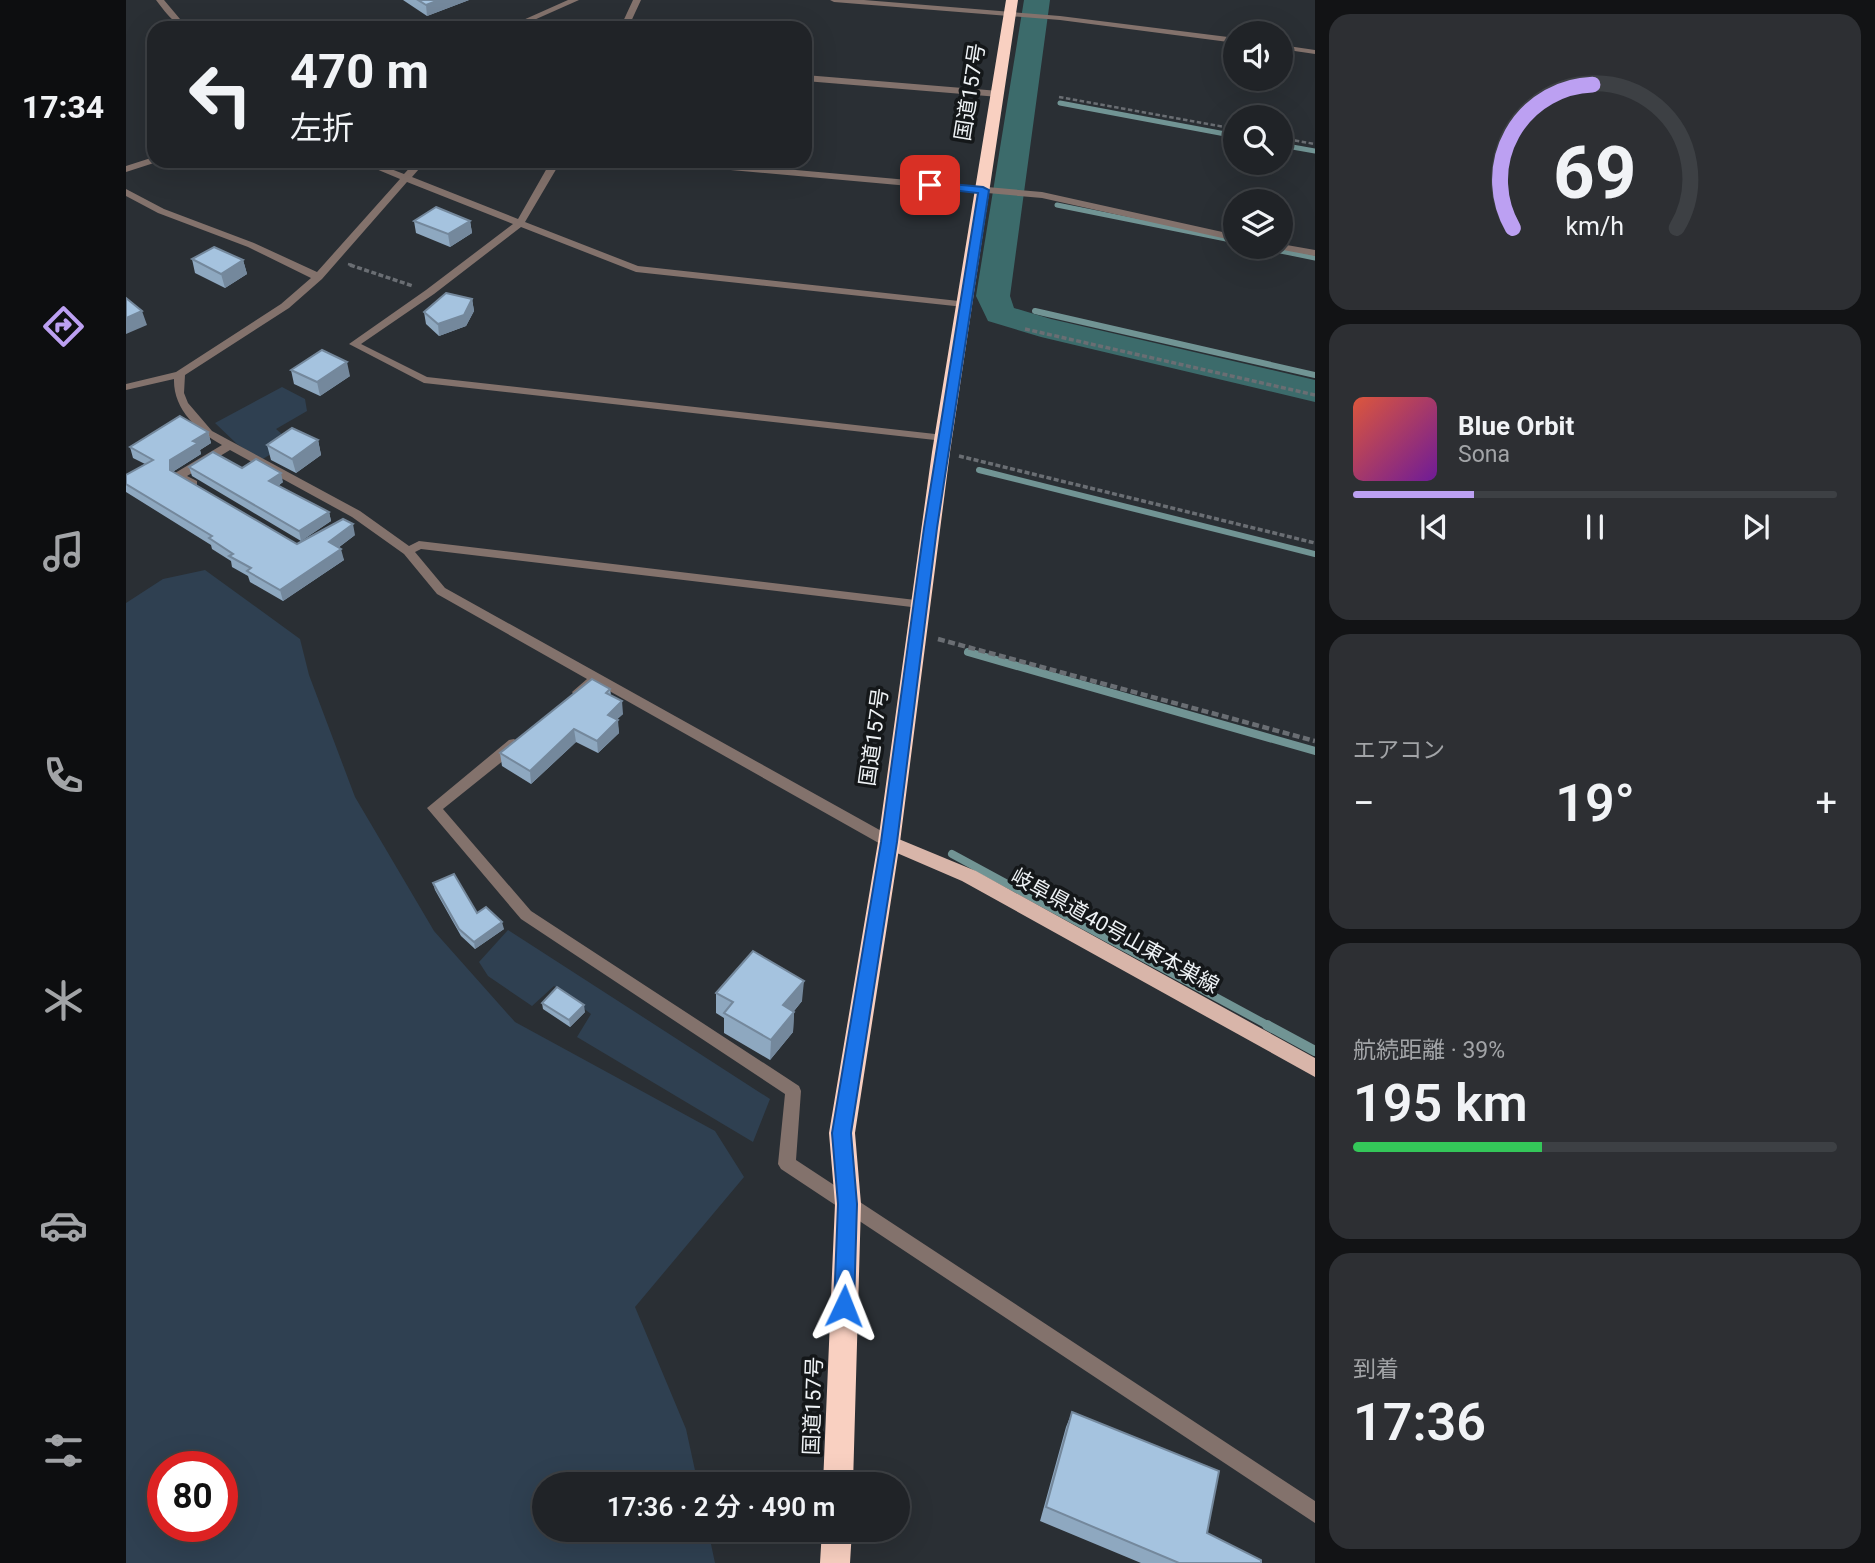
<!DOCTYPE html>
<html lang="ja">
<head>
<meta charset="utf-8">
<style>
	body { margin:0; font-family:Roboto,"Noto Sans JP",sans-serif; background:#2d2f33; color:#f1f3f6; height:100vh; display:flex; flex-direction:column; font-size:26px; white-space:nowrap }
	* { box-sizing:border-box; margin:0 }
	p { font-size:23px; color:#a2a4a7 }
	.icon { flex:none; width:38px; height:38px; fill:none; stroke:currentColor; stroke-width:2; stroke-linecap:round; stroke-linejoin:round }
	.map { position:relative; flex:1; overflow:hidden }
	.side { display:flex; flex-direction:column; gap:14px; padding:14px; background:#121315; width:560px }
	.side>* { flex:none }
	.guide { position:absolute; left:21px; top:21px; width:665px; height:147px; border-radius:21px; box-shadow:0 7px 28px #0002,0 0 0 2px #3d4044; background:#202327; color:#f1f3f6; overflow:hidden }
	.controls { position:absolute; left:1097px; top:21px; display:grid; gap:14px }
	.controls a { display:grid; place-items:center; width:70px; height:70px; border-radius:50%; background:#202327; box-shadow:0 7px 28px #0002,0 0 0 2px #3d4044; font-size:35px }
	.speed { position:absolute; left:21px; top:1451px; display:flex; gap:14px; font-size:35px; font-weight:700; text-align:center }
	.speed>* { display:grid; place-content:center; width:91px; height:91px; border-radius:50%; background:#202327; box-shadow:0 7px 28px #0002,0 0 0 2px #3d4044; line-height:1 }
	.speed .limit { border:10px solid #d22; background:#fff; color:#111 }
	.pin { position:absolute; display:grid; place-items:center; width:60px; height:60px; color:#fff; margin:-30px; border-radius:14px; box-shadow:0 4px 10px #0006 }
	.me { position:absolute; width:77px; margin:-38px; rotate:2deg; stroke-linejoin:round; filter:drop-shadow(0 0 5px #0008) }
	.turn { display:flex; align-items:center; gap:24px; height:147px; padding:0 28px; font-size:32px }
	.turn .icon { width:91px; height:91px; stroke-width:2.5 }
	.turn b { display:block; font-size:49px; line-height:60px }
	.big { font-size:52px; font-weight:600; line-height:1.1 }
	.side .card { flex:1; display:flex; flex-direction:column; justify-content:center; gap:10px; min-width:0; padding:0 24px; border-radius:21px; background:#2d2f33 }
	.side .dial { align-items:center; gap:0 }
	.dial svg { height:182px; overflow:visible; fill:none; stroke:#3d4044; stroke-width:7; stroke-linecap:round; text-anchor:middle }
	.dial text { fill:#f1f3f6; stroke:none }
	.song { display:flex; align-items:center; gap:21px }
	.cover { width:84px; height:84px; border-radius:10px; background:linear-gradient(135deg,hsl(10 70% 55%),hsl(280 70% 35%)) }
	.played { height:7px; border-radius:4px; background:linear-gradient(90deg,#bca0f2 25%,#3d4044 25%) }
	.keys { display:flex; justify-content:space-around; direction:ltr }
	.heat { display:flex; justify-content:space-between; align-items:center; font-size:38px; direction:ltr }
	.charge { height:10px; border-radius:5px; background:linear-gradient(90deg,#34c759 39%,#3d4044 0) }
	.trip { position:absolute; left:406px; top:1472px; width:378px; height:70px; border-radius:35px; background:#202327; box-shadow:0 7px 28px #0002,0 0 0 2px #3d4044; font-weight:600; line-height:70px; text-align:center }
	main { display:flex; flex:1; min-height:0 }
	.menu { display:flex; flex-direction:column; width:126px; justify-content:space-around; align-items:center; background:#0d0e10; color:#a2a4a7 }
	.menu .icon { width:49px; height:49px }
	.menu .on { color:#bca0f2 }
	.menu b { font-size:32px; color:#f1f3f6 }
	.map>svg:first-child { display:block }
	.green { fill:#2f4051; fill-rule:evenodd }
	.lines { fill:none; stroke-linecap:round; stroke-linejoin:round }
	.stream-far3 { stroke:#719494; stroke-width:5 }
	.stream-far2 { stroke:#719494; stroke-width:6 }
	.stream-far1 { stroke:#719494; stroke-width:8 }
	.stream { stroke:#719494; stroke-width:10 }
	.river { fill:#3c6b6b; fill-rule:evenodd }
	.path-far2 { stroke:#6a6e73; stroke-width:2.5; stroke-dasharray:4.5 2.5; stroke-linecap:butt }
	.path-far1 { stroke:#6a6e73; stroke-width:3.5; stroke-dasharray:5 2.5; stroke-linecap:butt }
	.path { stroke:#6a6e73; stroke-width:4.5; stroke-dasharray:7 3.5; stroke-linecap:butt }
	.street { fill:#83726c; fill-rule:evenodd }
	.primary { fill:#d8b5a9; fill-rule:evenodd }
	.highway { fill:#f9d0c1; fill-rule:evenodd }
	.wall { fill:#8ea8c0 }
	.shaded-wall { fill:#74889c }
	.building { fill:#a5c3df; stroke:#74889c; stroke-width:2 }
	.route { fill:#1a73e8; stroke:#114b97; stroke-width:2 }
	.labels { text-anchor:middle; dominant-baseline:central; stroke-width:7; stroke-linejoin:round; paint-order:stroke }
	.street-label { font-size:21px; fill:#eef2f5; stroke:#141719 }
</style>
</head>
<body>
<main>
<nav class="menu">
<b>17:34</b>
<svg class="icon on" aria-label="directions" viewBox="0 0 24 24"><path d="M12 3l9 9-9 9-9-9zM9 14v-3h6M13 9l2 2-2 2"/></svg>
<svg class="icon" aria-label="music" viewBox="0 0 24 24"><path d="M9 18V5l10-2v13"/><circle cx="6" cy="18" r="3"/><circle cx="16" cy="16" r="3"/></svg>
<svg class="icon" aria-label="phone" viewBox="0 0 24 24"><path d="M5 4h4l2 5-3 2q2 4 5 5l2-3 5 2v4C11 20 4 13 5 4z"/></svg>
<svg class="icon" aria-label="climate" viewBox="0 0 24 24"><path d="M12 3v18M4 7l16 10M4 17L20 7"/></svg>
<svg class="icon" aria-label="car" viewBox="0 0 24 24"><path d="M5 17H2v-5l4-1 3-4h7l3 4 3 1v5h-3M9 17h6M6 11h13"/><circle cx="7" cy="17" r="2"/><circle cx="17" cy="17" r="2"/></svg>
<svg class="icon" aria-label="filters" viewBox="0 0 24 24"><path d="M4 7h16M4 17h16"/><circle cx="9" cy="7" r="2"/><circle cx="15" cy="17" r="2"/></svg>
</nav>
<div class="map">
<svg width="1189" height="1563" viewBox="0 0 1189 1563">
	<rect width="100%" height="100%" fill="#2a2f34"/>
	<path class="green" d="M 156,387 L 179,399 L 181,411 L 150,429 L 165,442 L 135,460 L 111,444 L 89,423 Z
		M 79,570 L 174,639 L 183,675 L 229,797 L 308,931 L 389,1022 L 589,1131 L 618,1177 L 509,1307 L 560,1429 L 572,1484 L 418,1484 L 418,1530 L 582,1530 L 589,1563 L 0,1563 L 0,603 L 37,579 ZM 37,1466 L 96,1466 L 96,1526 L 37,1526 Z
		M 382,930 L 644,1099 L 627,1142 L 451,1037 L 465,1014 L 428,986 L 406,1006 L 362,976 L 353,962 Z"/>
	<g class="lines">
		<path class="stream-far3" d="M 934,103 L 1110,136
			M 1155,145 L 1189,151
			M 931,205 L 1110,241
			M 1135,247 L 1189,258"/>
		<path class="stream-far2" d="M 909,311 L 1189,375
			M 853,470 L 1189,554"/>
		<path class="stream-far1" d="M 842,652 L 1189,751
			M 826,854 L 1145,1027"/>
		<path class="stream" d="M 1141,1025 L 1189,1051"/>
		<path class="river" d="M 898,0 L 924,0 L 884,296 L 888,308 L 925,319 L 1189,380 L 1189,402 L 915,337 L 862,321 L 850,296 Z"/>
		<path class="path-far2" d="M 933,97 L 1110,129
			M 1155,138 L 1189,144
			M 222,264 L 229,266"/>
		<path class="path-far1" d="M 224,265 L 287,286
			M 899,329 L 1189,395
			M 833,456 L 1189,543"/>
		<path class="path" d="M 812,639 L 1189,741"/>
		<path class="street" d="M 30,0 L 38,0 L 54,19 L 83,28 C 52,28 48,24 30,0 Z
			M 442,0 L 453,0 L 390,28 L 379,28 Z
			M 507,0 L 515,0 L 502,28 L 494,28 Z
			M 704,0 L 738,0 L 934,16 L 1110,38 L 1110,43 L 934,20 L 708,2 Z
			M 1155,45 L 1189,50 L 1189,54 L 1155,49 Z
			M 679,75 L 873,91 L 877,94 L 873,97 L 679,81 Z
			M 28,157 L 28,161 L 31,162 L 0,172 L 0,166 Z
			M 231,161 L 244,161 L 278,174 L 290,161 L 300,161 L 286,177 L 392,219 L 425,161 L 435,161 L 399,222 L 512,266 L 842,302 L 842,306 L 838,307 L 510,272 L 395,227 L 308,294 L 235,344 L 301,377 L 818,435 L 824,438 L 818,441 L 298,383 L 223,344 L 300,290 L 387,224 L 281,182 L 196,279 L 163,308 L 59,375 L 58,393 L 62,403 L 86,431 L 234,511 L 283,546 L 293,541 L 798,601 L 800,604 L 798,607 L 794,608 L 295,549 L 289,552 L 319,588 L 768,838 L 770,842 L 768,846 L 758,846 L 471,684 L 458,695 L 448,695 L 446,692 L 461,679 L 311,594 L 278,554 L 226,517 L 104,450 L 61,476 L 71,481 L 71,487 L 63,487 L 49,479 L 49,473 L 96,445 C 71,431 47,409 48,379 L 0,390 L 0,384 L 50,372 L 155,304 L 185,278 L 122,247 L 32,213 L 0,196 L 0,189 L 38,209 L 128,243 L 191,272 L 274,179 Z
			M 533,161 L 569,161 L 916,192 L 1110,235 L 1110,241 L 916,198 L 538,164 Z
			M 1155,244 L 1189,250 L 1189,256 L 1152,249 L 1150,247 L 1155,247 Z
			M 388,739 L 395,744 L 393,748 L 317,809 L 405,911 L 673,1086 L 675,1091 L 670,1160 L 1189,1501 L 1189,1523 L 655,1169 L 652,1164 L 659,1094 L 395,919 L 301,808 L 383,740 Z"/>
		<path class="primary" d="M 763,835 L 850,871 L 1189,1058 L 1189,1077 L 836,881 L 757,847 L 754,842 L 757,837 Z"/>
		<path class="highway" d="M 880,0 L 892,0 L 824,452 L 774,842 L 729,1133 L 735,1204 L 727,1484 L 697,1484 L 709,1204 L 703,1133 L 752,842 L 806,452 Z
			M 696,1530 L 726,1530 L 724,1563 L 694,1563 Z"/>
	</g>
	<path class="wall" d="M 277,0 L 343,0 L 301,16 Z
		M 288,221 L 344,221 L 346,233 L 324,247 L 290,233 Z
		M 66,259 L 117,260 L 121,274 L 99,288 L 69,273 Z
		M 346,299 L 348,311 L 340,326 L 313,336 L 300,324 L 298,312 Z
		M 165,370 L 224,376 L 194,396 L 168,384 Z
		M 82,432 L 85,443 L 74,450 L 75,454 L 48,471 L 48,472 L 171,544 L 229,535 L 212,548 L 218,560 L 157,601 L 124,582 L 122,576 L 106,567 L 105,561 L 86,549 L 85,545 L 0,492 L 0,475 L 19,464 L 7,458 L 4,447 Z
		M 192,440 L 195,455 L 170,473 L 145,460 L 141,445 Z
		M 63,467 L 116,468 L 157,482 L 152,486 L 203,512 L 205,521 L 175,541 L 66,476 Z
		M 484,689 L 485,695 L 497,714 L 491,719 L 493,733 L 472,753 L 450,742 L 405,784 L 376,766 L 374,753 Z
		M 307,883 L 351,913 L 378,929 L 349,949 L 335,936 L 309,890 Z
		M 590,993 L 676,1001 L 668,1011 L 667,1032 L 644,1060 L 598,1033 L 598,1018 L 590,1013 Z
		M 416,1003 L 459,1012 L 444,1027 L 417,1009 Z
		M 946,1412 L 1081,1533 L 1135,1563 L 1015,1563 L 914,1521 L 940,1427 Z"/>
	<path class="shaded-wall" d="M 313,0 L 343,0 L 301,16 L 300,5 Z
		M 344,221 L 346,233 L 324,247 L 322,234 Z
		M 117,260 L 121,274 L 99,288 L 95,274 Z
		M 346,299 L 348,311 L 340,326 L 313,336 L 312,324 Z
		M 16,311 L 21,325 L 0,334 L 0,318 Z
		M 221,362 L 224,376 L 194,396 L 191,382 Z
		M 82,432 L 85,443 L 74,450 L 75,454 L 48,471 L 48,481 L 44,470 L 44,460 L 67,441 Z
		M 192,440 L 195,455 L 170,473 L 166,459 Z
		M 155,473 L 157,482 L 145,490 L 143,481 Z
		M 203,512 L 205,521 L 175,541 L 173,531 Z
		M 227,524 L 229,535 L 205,553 L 203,542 Z
		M 215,549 L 218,560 L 157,601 L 154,590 Z
		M 496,701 L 497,714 L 483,727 L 482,715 Z
		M 492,720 L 493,733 L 472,753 L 471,741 Z
		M 448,729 L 450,742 L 405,784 L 404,771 Z
		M 376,922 L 378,929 L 349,949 L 348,942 Z
		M 678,981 L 676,1001 L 656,1026 L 657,1005 Z
		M 458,1005 L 459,1012 L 444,1027 L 443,1020 Z
		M 668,1012 L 667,1032 L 644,1060 L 645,1040 Z"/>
	<path class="building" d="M 292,0 L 313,0 L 300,5 Z
		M 310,207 L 344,221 L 322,234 L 288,221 Z
		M 88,247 L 117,260 L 95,274 L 66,259 Z
		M 320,293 L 346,299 L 338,315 L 312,324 L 298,312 Z
		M 0,298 L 16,311 L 0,318 Z
		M 196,350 L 221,362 L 191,382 L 165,370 Z
		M 54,416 L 82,432 L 67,441 L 72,443 L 44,460 L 44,470 L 171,544 L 217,519 L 227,524 L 203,542 L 215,549 L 154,590 L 121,571 L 125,568 L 103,556 L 107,554 L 83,538 L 86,536 L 0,484 L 0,475 L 27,460 L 4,447 Z
		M 166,428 L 192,440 L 166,459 L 141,445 Z
		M 87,452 L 116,468 L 130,459 L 155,473 L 143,481 L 203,512 L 173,531 L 63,467 Z
		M 466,679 L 484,689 L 480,693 L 496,701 L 482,715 L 492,720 L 471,741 L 448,729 L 404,771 L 374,753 Z
		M 328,874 L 351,913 L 360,907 L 376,922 L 348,942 L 333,929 L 307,883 Z
		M 627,951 L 678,981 L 657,1005 L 668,1012 L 645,1040 L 598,1013 L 607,1002 L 590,993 Z
		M 431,987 L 458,1005 L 443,1020 L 416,1003 Z
		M 946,1412 L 1093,1471 L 1081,1533 L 1135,1560 L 1135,1563 L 1053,1563 L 920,1507 Z"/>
	<path class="route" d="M 804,182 L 857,187 L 863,190 L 811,528 L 771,842 L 725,1133 L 731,1204 L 728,1306 L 725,1313 L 718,1316 L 711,1313 L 708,1306 L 712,1204 L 706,1133 L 755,842 L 798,528 L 852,193 L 800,187 L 800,183 Z"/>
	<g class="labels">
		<g class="street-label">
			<text transform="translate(844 92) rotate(-81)">国道157号</text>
			<text transform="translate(748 737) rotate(-82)">国道157号</text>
			<text transform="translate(989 931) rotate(29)">岐阜県道40号山東本巣線</text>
			<text transform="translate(687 1406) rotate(-88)">国道157号</text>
		</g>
	</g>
</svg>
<div class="controls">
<a><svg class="icon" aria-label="sound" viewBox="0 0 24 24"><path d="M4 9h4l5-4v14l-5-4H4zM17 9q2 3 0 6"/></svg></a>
<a><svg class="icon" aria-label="search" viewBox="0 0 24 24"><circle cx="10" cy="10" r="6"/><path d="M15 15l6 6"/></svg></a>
<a><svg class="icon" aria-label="layers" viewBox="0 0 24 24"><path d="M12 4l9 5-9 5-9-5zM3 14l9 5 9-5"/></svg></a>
</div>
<div class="speed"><div class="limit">80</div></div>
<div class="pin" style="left:804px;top:185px;background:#d93025"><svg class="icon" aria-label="arrive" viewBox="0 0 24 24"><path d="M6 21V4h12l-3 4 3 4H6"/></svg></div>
<svg class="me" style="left:718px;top:1306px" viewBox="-20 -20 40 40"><path d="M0-17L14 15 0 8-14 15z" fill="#1a73e8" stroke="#fff" stroke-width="4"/></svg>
<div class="trip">17:36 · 2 分 · 490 m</div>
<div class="guide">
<div class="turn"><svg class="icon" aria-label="left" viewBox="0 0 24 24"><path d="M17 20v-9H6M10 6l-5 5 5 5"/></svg><div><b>470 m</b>左折</div></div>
</div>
</div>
<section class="side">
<div class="card dial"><svg viewBox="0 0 100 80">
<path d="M14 69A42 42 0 1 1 86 69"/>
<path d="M14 69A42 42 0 0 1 49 6" stroke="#bca0f2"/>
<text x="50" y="56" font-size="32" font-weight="700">69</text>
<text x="50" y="72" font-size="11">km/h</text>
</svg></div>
<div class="card">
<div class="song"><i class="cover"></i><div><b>Blue Orbit</b><p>Sona</p></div></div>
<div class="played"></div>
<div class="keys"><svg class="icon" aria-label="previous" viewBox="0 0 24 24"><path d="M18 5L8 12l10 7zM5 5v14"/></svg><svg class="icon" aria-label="pause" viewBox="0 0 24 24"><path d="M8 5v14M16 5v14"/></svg><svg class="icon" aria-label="next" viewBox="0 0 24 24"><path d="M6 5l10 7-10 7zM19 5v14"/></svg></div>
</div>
<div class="card"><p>エアコン</p>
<div class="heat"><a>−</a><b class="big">19°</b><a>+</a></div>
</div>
<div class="card"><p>航続距離 · 39%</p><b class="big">195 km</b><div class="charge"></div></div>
<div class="card"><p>到着</p><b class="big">17:36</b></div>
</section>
</main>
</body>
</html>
